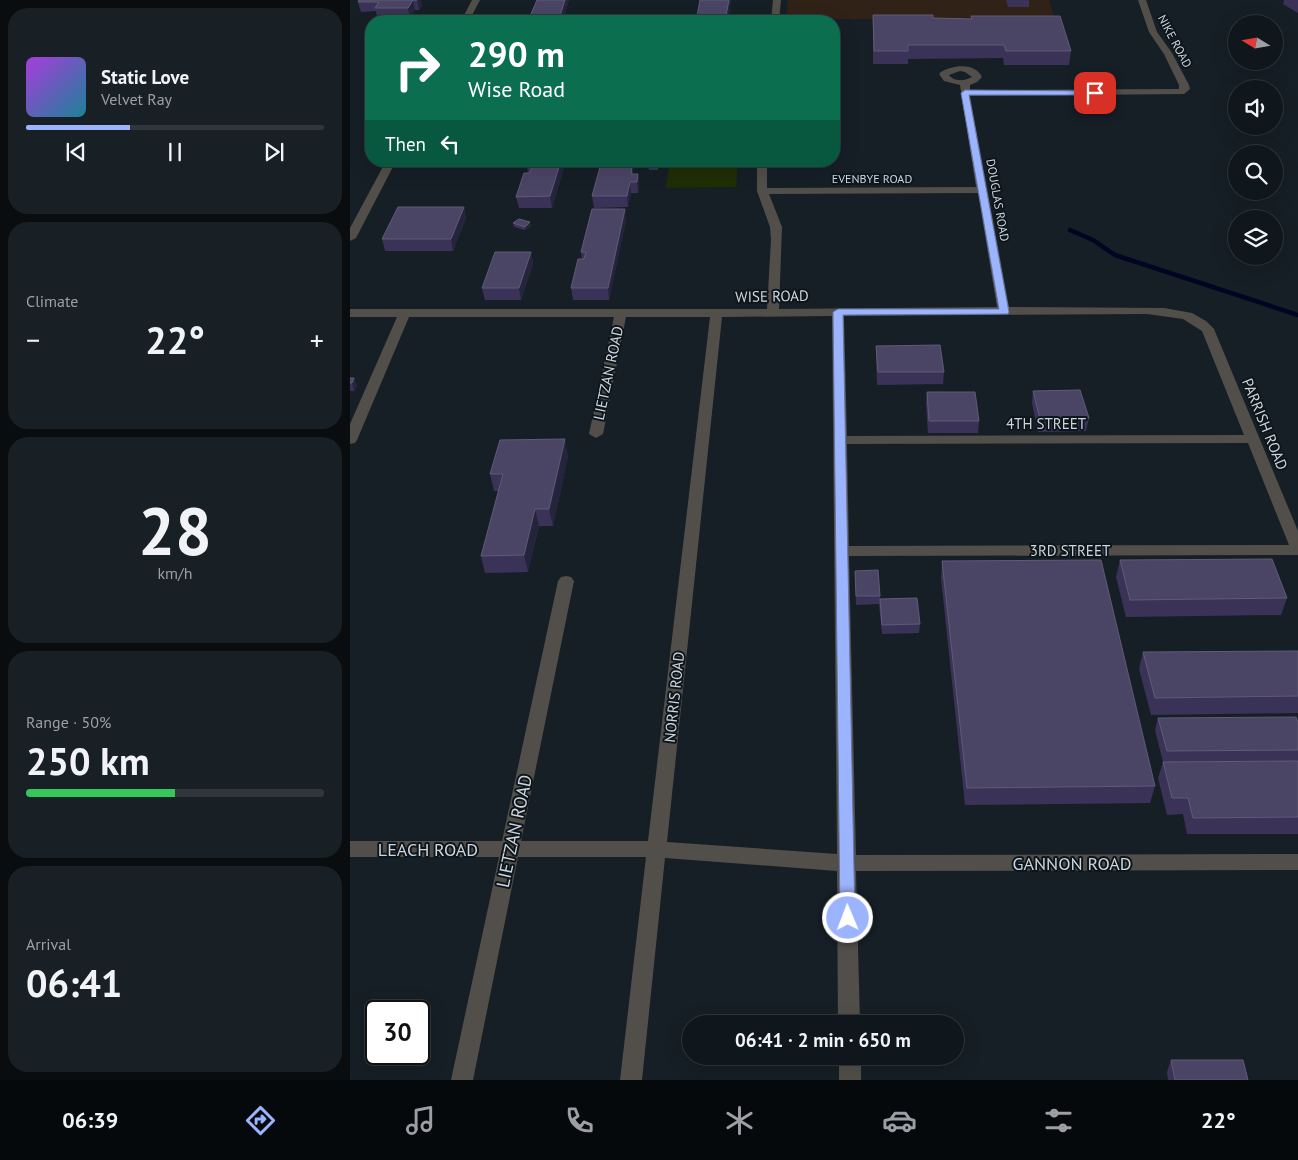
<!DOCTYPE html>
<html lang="en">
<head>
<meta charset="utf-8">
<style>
	body { margin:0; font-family:"PT Sans",sans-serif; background:#192025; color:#f1f3f6; height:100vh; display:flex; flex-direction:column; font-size:19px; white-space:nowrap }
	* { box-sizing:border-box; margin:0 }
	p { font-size:16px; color:#9c9fa3 }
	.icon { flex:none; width:28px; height:28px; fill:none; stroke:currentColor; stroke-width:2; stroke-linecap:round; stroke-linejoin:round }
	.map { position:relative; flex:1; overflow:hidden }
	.details { display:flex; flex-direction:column; gap:8px; padding:8px; background:#090d0f; width:350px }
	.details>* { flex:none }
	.top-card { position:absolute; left:15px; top:15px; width:475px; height:152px; border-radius:20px; box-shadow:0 5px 20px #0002,0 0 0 1px #30363b; background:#0b6e4f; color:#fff; overflow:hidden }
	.needle { width:32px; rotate:281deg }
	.controls { position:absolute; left:878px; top:15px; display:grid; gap:10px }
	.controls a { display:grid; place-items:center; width:55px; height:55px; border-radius:50%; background:#10171c; box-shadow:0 5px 20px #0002,0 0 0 1px #30363b; font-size:25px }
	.speed { position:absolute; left:15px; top:1000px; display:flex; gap:10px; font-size:25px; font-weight:700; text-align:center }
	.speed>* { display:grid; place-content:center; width:65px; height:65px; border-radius:50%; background:#10171c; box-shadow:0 5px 20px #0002,0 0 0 1px #30363b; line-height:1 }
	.speed .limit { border:2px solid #111; border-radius:8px; background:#fff; color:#111 }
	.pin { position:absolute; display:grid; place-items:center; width:42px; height:42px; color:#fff; margin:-21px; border-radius:10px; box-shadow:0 2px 8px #0006 }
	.me { position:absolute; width:55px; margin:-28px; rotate:359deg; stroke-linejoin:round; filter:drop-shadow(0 0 4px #0008) }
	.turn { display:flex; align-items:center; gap:18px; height:105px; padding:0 20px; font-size:22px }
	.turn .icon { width:65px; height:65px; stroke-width:2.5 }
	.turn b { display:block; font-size:35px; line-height:42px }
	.then { display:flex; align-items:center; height:48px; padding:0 20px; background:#0003; gap:10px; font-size:19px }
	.big { font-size:38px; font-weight:600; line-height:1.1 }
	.details .card { flex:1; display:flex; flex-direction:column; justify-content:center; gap:8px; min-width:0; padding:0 18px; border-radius:20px; background:#192025 }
	.details .dial { align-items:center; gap:0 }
	.dial b { font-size:65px; line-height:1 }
	.song { display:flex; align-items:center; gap:15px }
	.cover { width:60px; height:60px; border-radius:8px; background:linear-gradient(135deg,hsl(280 70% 55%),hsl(190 70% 35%)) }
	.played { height:5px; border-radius:2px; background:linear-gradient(90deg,#9cb4fd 35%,#30363b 35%) }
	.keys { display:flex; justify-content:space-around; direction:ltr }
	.heat { display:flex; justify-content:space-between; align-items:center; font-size:28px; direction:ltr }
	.charge { height:8px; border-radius:4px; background:linear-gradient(90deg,#34c759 50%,#30363b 0) }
	.trip { position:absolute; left:332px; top:1015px; width:282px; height:50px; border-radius:25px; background:#10171c; box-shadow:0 5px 20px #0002,0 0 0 1px #30363b; font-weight:600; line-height:50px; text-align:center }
	.menu { display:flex; height:80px; justify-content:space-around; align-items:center; background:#06090b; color:#9c9fa3 }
	.menu .icon { width:35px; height:35px }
	.menu .on { color:#9cb4fd }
	.menu b { font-size:22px; color:#f1f3f6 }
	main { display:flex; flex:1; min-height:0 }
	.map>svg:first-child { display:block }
	.industrial { fill:#302216 }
	.green { fill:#202e06 }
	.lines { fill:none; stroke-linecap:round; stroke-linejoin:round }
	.stream { stroke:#000521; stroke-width:4.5 }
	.minor { fill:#524f4a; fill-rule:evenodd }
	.wall { fill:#3a3357 }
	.shaded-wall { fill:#25243d }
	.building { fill:#4a4565; stroke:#5f5b77 }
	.route { fill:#9cb4fd; stroke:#6575a4 }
	.labels { text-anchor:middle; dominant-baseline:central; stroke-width:4; stroke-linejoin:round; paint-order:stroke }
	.far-street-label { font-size:12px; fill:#cfd5da; stroke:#0d161d }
	.street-label { font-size:15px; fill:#cfd5da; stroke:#0d161d }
	.near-street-label { font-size:18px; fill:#cfd5da; stroke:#0d161d }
</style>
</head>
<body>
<main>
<section class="details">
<div class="card">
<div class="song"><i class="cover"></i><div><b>Static Love</b><p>Velvet Ray</p></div></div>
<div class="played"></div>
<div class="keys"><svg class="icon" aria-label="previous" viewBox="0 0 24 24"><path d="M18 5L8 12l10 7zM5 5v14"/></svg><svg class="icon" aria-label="pause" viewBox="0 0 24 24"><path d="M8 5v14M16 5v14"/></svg><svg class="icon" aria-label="next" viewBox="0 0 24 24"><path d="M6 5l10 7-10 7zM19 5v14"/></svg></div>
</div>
<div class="card"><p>Climate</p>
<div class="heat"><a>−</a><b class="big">22°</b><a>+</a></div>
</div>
<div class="card dial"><b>28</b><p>km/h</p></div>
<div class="card"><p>Range · 50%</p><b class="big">250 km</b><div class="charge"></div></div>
<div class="card"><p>Arrival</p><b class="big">06:41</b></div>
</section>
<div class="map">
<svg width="948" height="1080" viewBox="0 0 948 1080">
	<rect width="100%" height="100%" fill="#161f26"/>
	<path class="industrial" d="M 438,0 L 699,0 L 708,29 L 523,28 L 522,19 L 436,19 Z"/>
	<path class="green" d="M 320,161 L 388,161 L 386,187 L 316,188 Z"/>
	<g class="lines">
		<path class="stream" d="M 720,230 L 743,240 L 765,255 L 948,315"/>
		<path class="minor" d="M 122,0 L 130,0 L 119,21 L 111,21 Z
			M 423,0 L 431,0 L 429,21 L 421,21 Z
			M 788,0 L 796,0 L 807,32 L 822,53 L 839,85 L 840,89 L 834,94 L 620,96 L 659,307 L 814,308 L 842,313 L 856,321 L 864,329 L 948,531 L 948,555 L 499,556 L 506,855 L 948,854 L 948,870 L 506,871 L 510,1024 L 488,1024 L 487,871 L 315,858 L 292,1080 L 270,1080 L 296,857 L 168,857 L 123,1080 L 101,1080 L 149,857 L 0,857 L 0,841 L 152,841 L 208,581 L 211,577 L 216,576 L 221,577 L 224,581 L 171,841 L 298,841 L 360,317 L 276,317 L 253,434 L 246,438 L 239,434 L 264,317 L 59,317 L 7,440 L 5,443 L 0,444 L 0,424 L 47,317 L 0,317 L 0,309 L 417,309 L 421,240 L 420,227 L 407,191 L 407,161 L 417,161 L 417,188 L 626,187 L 610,85 L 594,81 L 589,74 L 591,72 C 602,65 625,62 632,77 L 627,82 L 620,85 L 620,90 L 829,89 L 829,85 L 814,54 L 799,32 ZM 610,71 L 615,72 L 622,77 C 615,81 604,82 599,75 ZM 628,193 L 647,307 L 429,309 L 432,227 L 419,194 ZM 797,314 L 833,319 L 852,331 L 894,435 L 497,436 L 494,316 ZM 482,316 L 487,854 L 317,842 L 372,317 ZM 898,443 L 939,545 L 499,546 L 497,444 Z
			M 36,161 L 46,161 L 6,238 L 0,241 L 0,228 Z
			M 489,1056 L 511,1056 L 511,1080 L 489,1080 Z"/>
	</g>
	<path class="wall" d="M 71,0 L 71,1 L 72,6 L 69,10 L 65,10 L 60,18 L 27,18 L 26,11 L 11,12 L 8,2 Z
		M 187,0 L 219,0 L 213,21 L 181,21 L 180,16 Z
		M 381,0 L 378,21 L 347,21 L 347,16 Z
		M 656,0 L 679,0 L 679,7 L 658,7 Z
		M 934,0 L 948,0 L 948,13 L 933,4 Z
		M 523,15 L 583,18 L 621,19 L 621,16 L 721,51 L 719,65 L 654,65 L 653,58 L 558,59 L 558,64 L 523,64 Z
		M 179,161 L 216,161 L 202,208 L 169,208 L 166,197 L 178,173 L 177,166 Z
		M 256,161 L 290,161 L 289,166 L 256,167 Z
		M 309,162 L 308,170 L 299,170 L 298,166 Z
		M 282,167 L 283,174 L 288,174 L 289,185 L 288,193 L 281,193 L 278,207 L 244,208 L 242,196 Z
		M 114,207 L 116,218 L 103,251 L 35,251 L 32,239 Z
		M 276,220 L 259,300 L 223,300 L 221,288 L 232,259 L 231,252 Z
		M 180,222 L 181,226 L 175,230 L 164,227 L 163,223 Z
		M 181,252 L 183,264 L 171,300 L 135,300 L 132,288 Z
		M 526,346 L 594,372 L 593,384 L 527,385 L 526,358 Z
		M 0,378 L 4,378 L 7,386 L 4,391 L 0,391 Z
		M 683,391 L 739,418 L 736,431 L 688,432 L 682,403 Z
		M 577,392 L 629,421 L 628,433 L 578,433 L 576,404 Z
		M 218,456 L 203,526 L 189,526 L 178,572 L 135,573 L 131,556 L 148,491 L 144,491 L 140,474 Z
		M 770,560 L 937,598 L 931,615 L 776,617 L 766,577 Z
		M 592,561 L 805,786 L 800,803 L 615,805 L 591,578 Z
		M 505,571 L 530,596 L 530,599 L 570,624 L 569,633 L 532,634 L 529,604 L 506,605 Z
		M 948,651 L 948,713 L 801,715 L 789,669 L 793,652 Z
		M 808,718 L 948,722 L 948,834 L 837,834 L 833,814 L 817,815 L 808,778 L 813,762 L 805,730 Z
		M 821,1060 L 898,1080 L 818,1080 L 817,1072 Z"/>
	<path class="shaded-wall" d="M 63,0 L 65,10 L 60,18 L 58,8 Z
		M 67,0 L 71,0 L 71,1 L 72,6 L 69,10 Z
		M 215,0 L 219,0 L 213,21 L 211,21 L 210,16 Z
		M 379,0 L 381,0 L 378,21 L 377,21 L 376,16 Z
		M 211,161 L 216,161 L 202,208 L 200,196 Z
		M 288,174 L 289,185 L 288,193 L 287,182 Z
		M 280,182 L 281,193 L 278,207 L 277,196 Z
		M 114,207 L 116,218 L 103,251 L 101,239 Z
		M 275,209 L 276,220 L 259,300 L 258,288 Z
		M 180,222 L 181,226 L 175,230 L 175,227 Z
		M 181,252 L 183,264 L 171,300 L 169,288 Z
		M 4,378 L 7,386 L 4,391 L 2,383 Z
		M 215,439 L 218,456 L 203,526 L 199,509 Z
		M 185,509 L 189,526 L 178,572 L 174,555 Z"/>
	<path class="building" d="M 9,0 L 67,0 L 63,0 L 58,8 L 25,8 L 29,2 L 8,2 Z
		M 187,0 L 215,0 L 210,16 L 207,16 L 205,21 L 186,21 L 188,16 L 180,16 Z
		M 350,0 L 379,0 L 376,16 L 367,16 L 366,21 L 349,21 L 350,16 L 347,16 Z
		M 523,15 L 583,15 L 583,18 L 622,19 L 621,16 L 710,16 L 721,51 L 656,51 L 654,45 L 558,45 L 558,51 L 524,51 Z
		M 179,161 L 211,161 L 200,196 L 166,197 L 174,173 L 180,173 L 182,166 L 177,166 Z
		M 299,162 L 309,162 L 308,166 L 298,166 Z
		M 250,167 L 282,167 L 281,174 L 288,174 L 287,182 L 280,182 L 277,196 L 242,196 Z
		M 48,207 L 114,207 L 101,239 L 32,239 Z
		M 242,209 L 275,209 L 258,288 L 221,288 L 228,259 L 234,259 L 236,252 L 231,252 Z
		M 169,219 L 180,222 L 175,227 L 163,223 Z
		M 145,252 L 181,252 L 169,288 L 132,288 Z
		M 590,345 L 594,372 L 528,372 L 526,346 Z
		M 0,378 L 4,378 L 2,383 L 0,383 Z
		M 730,390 L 739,418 L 690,419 L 683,391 Z
		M 577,392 L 625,392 L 629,421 L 579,421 Z
		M 215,439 L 199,509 L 185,509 L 174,555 L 131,556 L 153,474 L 140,474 L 150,440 Z
		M 922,559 L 937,598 L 780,600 L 770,560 Z
		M 751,560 L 805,786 L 617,788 L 592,561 Z
		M 528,570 L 530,596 L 506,596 L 505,571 Z
		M 567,598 L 570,624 L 532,625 L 530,599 Z
		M 948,651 L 948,696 L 805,698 L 793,652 Z
		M 946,717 L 948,722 L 948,750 L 817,751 L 808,718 Z
		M 948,761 L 948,817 L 843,818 L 838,798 L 822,798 L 813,762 Z
		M 821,1060 L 893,1060 L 898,1080 L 825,1080 Z"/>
	<path class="route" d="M 615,90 L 745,91 L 748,93 L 745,95 L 619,95 L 659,312 L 658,314 L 493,315 L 505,918 L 503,923 L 498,925 L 492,923 L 490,918 L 483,312 L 488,309 L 649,309 L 611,93 Z"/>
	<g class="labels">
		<g class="far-street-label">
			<text transform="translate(825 41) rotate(62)">NIKE ROAD</text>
			<text x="522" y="178">EVENBYE ROAD</text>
			<text transform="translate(648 200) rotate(80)">DOUGLAS ROAD</text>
		</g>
		<g class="street-label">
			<text transform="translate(422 296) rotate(-1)">WISE ROAD</text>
			<text transform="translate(258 373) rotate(-78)">LIETZAN ROAD</text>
			<text x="696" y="423">4TH STREET</text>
			<text transform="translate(915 424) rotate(68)">PARRISH ROAD</text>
			<text x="720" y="550">3RD STREET</text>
			<text transform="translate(324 697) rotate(-84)">NORRIS ROAD</text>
		</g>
		<g class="near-street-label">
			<text transform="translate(164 831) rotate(-78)">LIETZAN ROAD</text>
			<text x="78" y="849">LEACH ROAD</text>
			<text x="722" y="863">GANNON ROAD</text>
		</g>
	</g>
</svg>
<div class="controls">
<a><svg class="needle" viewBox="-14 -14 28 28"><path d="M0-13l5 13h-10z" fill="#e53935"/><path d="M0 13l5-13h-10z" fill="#9c9fa3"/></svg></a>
<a><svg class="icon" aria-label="sound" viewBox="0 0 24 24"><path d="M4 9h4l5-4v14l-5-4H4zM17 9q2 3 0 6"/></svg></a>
<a><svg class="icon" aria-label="search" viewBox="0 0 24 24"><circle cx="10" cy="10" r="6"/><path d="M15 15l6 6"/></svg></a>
<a><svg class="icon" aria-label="layers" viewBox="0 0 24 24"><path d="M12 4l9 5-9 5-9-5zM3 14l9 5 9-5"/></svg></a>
</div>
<div class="speed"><div class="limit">30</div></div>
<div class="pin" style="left:745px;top:93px;background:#d93025"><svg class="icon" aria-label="arrive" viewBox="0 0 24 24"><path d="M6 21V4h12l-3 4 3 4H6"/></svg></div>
<svg class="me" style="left:498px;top:918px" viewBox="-20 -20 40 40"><circle r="17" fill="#9cb4fd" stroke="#fff" stroke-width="3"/><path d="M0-11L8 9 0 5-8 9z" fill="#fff"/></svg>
<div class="trip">06:41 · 2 min · 650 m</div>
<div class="top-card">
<div class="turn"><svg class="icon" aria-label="right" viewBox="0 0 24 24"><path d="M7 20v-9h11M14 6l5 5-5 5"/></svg><div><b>290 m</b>Wise Road</div></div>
<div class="then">Then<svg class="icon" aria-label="left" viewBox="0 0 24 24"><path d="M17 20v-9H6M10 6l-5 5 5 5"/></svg></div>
</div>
</div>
</main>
<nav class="menu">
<b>06:39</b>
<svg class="icon on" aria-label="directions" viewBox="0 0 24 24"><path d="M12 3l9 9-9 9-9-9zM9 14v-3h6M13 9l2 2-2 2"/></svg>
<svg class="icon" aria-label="music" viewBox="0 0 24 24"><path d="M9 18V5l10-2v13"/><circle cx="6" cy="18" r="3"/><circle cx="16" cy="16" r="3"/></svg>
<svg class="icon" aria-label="phone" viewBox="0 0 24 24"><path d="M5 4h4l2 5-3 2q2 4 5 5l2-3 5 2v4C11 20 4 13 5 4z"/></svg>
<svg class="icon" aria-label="climate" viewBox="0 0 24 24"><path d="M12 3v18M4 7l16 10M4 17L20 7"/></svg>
<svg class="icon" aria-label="car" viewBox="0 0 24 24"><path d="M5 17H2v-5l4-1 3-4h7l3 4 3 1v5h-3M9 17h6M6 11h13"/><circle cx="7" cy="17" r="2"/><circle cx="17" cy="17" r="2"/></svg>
<svg class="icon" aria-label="filters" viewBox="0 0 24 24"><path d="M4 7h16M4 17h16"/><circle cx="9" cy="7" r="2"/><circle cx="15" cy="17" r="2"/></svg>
<b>22°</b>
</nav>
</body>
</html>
